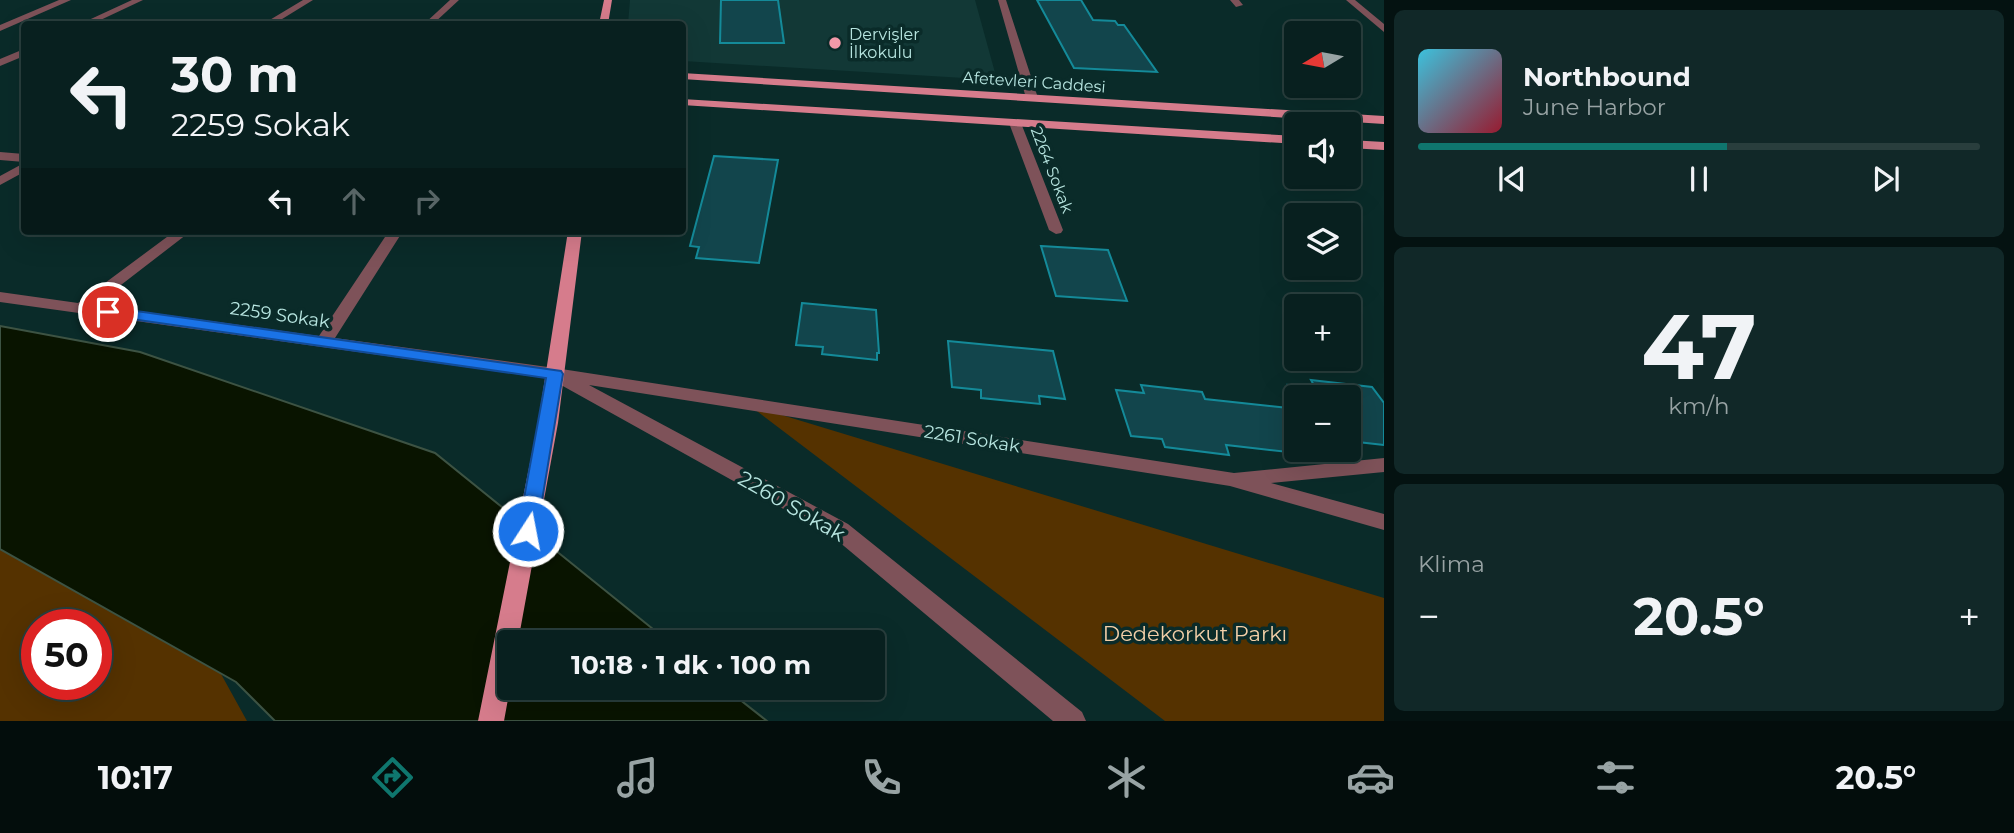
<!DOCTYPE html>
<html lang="tr">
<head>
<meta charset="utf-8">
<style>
	body { margin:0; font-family:Montserrat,sans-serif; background:#112828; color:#f1f3f6; height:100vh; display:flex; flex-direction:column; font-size:26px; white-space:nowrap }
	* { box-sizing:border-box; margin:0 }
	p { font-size:23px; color:#98a3a4 }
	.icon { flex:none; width:38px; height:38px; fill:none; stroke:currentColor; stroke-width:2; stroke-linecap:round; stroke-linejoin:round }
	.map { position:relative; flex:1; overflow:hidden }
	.drawer { display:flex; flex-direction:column; gap:10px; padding:10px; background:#041211; width:630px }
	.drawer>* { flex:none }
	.banner { position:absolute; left:21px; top:21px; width:665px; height:214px; border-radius:7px; box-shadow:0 7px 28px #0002,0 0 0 2px #293e3d; background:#08201f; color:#f1f3f6; overflow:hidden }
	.needle { width:46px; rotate:260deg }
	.buttons { position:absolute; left:1284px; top:21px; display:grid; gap:14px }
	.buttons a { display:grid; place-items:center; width:77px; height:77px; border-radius:7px; background:#08201f; box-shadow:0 7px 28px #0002,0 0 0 2px #293e3d; font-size:35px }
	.speed { position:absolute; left:21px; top:609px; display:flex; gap:14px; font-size:35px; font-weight:700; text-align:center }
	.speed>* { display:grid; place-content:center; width:91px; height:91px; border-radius:50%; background:#08201f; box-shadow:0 7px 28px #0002,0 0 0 2px #293e3d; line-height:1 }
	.speed .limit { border:10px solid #d22; background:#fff; color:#111 }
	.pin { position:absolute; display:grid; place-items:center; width:60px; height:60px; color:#fff; margin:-30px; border:4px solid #fff; border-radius:50%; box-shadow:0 2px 7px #0007 }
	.me { position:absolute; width:77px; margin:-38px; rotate:11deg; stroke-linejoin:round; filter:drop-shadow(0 0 5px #0008) }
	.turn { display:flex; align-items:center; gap:24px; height:147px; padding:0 35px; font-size:32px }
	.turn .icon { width:91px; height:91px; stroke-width:2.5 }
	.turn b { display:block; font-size:49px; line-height:60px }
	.lanes { display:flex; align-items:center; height:66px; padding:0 35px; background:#0003; justify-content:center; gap:35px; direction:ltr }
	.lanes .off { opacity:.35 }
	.big { font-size:52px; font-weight:700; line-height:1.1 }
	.drawer .card { flex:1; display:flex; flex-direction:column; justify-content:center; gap:10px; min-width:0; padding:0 24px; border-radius:10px; background:#112828 }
	.drawer .dial { align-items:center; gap:0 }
	.dial b { font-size:91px; line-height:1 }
	.song { display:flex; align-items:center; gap:21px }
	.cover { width:84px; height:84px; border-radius:10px; background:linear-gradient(135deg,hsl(190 70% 55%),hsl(350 70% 35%)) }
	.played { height:7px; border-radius:4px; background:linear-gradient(90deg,#0f766e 55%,#293e3d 55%) }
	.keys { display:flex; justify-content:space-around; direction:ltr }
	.heat { display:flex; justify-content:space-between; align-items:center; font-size:38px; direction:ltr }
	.trip { position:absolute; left:497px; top:630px; width:388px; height:70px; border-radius:7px; background:#08201f; box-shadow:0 7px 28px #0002,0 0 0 2px #293e3d; font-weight:700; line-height:70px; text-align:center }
	.dock { display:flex; height:112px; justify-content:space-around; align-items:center; background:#030d0c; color:#98a3a4 }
	.dock .icon { width:49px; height:49px }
	.dock .current { color:#0f766e }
	.dock b { font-size:32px; color:#f1f3f6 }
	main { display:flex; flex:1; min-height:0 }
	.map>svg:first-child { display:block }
	.built { fill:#123836 }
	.green { fill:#553200; fill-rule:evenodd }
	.water { fill:#091400; stroke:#3d5343; stroke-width:2 }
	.building { fill:#12454c; stroke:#148a99; stroke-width:2 }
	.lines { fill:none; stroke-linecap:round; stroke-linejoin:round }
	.minor { fill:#7e5259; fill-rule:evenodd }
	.major { fill:#d67c8c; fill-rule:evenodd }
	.route { fill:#1a73e8; stroke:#114b97; stroke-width:2 }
	.poi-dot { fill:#f39aa9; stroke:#0a2b29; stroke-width:2.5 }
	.labels { text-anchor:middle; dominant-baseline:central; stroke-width:7; stroke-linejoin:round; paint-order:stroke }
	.far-poi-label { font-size:16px; fill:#b7e5e0; stroke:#0a2b29; text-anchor:start }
	.far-street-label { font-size:16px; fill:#b7e5e0; stroke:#0a2b29 }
	.street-label { font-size:18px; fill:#b7e5e0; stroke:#0a2b29 }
	.near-street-label { font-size:21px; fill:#b7e5e0; stroke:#0a2b29 }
	.near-park-label { font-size:21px; fill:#f3cfa8; stroke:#0a2b29 }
</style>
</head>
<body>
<main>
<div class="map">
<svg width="1384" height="721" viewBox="0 0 1384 721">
	<rect width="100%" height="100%" fill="#0a2b29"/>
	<path class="built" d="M 630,0 L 975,0 L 997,80 L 683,61 L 682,24 L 628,24 Z"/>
	<path class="green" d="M 749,405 L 1384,598 L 1384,721 L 1165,721 Z
		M 0,516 L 179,598 L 247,721 L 0,721 ZM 37,625 L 96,625 L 96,684 L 37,684 Z"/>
	<path class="water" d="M 0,326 L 140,352 L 435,453 L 669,642 L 509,642 L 509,688 L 725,688 L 767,721 L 275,721 L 236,682 L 0,549 Z"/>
	<path class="building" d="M 721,0 L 778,0 L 784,43 L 720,43 Z
		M 1037,0 L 1081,0 L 1093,20 L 1115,21 L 1118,25 L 1124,25 L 1157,72 L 1074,68 Z
		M 714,156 L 778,160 L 759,263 L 696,258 L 699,247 L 690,246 Z
		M 1041,246 L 1108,250 L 1127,301 L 1056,296 Z
		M 802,303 L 876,310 L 879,353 L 877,353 L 877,360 L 822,354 L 823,347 L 796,345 Z
		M 948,341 L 1053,351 L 1065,399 L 1039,396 L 1040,404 L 981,398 L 981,390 L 952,387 Z
		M 1311,380 L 1372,387 L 1384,403 L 1384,445 L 1349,441 L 1349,397 L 1297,397 L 1297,401 L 1288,385 L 1315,387 Z
		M 1141,385 L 1202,392 L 1205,399 L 1297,409 L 1297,453 L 1226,445 L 1229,455 L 1165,447 L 1162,439 L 1131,436 L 1116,390 L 1144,393 Z"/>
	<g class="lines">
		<path class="minor" d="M 59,0 L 71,0 L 0,31 L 0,25 Z
			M 132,0 L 143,0 L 92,24 L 80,24 Z
			M 303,0 L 313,0 L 274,24 L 263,24 Z
			M 450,0 L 459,0 L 433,24 L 424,24 Z
			M 998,0 L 1006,0 L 1038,98 L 1036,100 L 1026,98 Z
			M 1230,0 L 1239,0 L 1243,5 L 1236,7 Z
			M 1346,0 L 1355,0 L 1384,24 L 1384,32 Z
			M 24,49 L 24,56 L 0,66 L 0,59 Z
			M 1011,121 L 1021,123 L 1063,230 L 1061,233 L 1056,234 L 1049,230 L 1009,123 Z
			M 0,152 L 24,154 L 24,162 L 0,160 Z
			M 24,163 L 24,172 L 0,185 L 0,176 Z
			M 175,231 L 191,231 L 95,305 L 319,336 L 389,231 L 403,231 L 335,338 L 555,368 L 1234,473 L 1384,458 L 1384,472 L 1271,483 L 1384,514 L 1384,530 L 1230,486 L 589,385 L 848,524 L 1082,712 L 1086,721 L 1053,721 L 832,536 L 561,385 L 558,380 L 0,302 L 0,292 L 78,303 Z"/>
		<path class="major" d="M 604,0 L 612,0 L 608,24 L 599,24 Z
			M 682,73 L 1384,116 L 1384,124 L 682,79 Z
			M 682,99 L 1297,136 L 1297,144 L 682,105 Z
			M 1349,140 L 1384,142 L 1384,150 L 1349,148 Z
			M 568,231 L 582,231 L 558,423 L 518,642 L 509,642 L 510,688 L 504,721 L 478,721 L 538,423 Z"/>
	</g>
	<path class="route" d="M 108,307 L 561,371 L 563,374 L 537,531 L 535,537 L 528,539 L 521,537 L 518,531 L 546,378 L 103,315 L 101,312 Z"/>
	<circle class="poi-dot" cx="835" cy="43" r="7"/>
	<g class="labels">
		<g class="far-poi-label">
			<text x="849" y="34">Dervişler<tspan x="849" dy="18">İlkokulu</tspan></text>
		</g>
		<g class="far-street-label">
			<text transform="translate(1034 82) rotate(4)">Afetevleri Caddesi</text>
			<text transform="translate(1052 170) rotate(69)">2264 Sokak</text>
		</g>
		<g class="street-label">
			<text transform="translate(280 315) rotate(8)">2259 Sokak</text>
			<text transform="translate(972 439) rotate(9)">2261 Sokak</text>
		</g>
		<g class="near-street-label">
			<text transform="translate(792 506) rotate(30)">2260 Sokak</text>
		</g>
		<g class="near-park-label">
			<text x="1195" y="633">Dedekorkut Parkı</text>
		</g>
	</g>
</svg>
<div class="buttons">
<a><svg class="needle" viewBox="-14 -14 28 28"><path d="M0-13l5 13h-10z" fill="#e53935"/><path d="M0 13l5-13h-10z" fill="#98a3a4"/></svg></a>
<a><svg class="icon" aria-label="sound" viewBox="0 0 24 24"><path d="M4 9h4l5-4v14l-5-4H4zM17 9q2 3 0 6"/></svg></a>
<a><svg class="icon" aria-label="layers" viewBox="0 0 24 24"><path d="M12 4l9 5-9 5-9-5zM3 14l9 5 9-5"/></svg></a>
<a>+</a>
<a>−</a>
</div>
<div class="speed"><div class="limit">50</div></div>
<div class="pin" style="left:108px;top:312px;background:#d93025"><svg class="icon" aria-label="arrive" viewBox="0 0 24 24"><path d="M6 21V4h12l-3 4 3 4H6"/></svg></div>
<svg class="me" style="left:528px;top:531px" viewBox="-20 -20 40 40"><circle r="17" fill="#1a73e8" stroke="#fff" stroke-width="3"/><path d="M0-11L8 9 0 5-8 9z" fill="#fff"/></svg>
<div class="trip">10:18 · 1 dk · 100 m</div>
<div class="banner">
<div class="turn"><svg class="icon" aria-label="left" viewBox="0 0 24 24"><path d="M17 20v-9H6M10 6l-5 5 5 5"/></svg><div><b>30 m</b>2259 Sokak</div></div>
<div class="lanes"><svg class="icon" aria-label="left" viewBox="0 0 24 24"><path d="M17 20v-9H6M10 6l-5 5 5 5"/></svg><svg class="icon off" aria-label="ahead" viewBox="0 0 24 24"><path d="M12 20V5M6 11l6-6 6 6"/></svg><svg class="icon off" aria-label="right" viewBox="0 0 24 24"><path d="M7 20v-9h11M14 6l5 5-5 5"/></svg></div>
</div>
</div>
<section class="drawer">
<div class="card">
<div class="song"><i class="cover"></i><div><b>Northbound</b><p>June Harbor</p></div></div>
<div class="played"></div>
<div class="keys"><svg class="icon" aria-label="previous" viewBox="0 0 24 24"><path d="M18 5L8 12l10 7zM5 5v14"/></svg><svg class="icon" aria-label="pause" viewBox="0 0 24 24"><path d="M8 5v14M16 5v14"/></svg><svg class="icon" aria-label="next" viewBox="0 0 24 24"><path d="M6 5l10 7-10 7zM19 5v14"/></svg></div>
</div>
<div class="card dial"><b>47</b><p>km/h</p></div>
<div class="card"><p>Klima</p>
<div class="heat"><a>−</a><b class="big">20.5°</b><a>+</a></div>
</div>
</section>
</main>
<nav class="dock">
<b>10:17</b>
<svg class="icon current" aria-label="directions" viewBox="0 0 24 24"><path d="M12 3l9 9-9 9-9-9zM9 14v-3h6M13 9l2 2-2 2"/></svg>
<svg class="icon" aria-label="music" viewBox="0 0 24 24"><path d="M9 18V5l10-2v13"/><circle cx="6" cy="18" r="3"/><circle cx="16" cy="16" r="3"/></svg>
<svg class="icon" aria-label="phone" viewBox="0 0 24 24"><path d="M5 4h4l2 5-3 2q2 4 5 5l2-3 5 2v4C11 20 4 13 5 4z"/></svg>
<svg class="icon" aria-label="climate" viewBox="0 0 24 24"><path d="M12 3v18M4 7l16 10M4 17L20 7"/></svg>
<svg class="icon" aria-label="car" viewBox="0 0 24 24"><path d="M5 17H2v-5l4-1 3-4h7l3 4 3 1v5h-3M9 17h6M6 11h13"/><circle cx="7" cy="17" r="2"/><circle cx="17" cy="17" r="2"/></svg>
<svg class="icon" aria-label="filters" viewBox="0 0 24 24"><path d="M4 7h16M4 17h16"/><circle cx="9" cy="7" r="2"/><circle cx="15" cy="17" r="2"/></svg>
<b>20.5°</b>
</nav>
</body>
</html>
